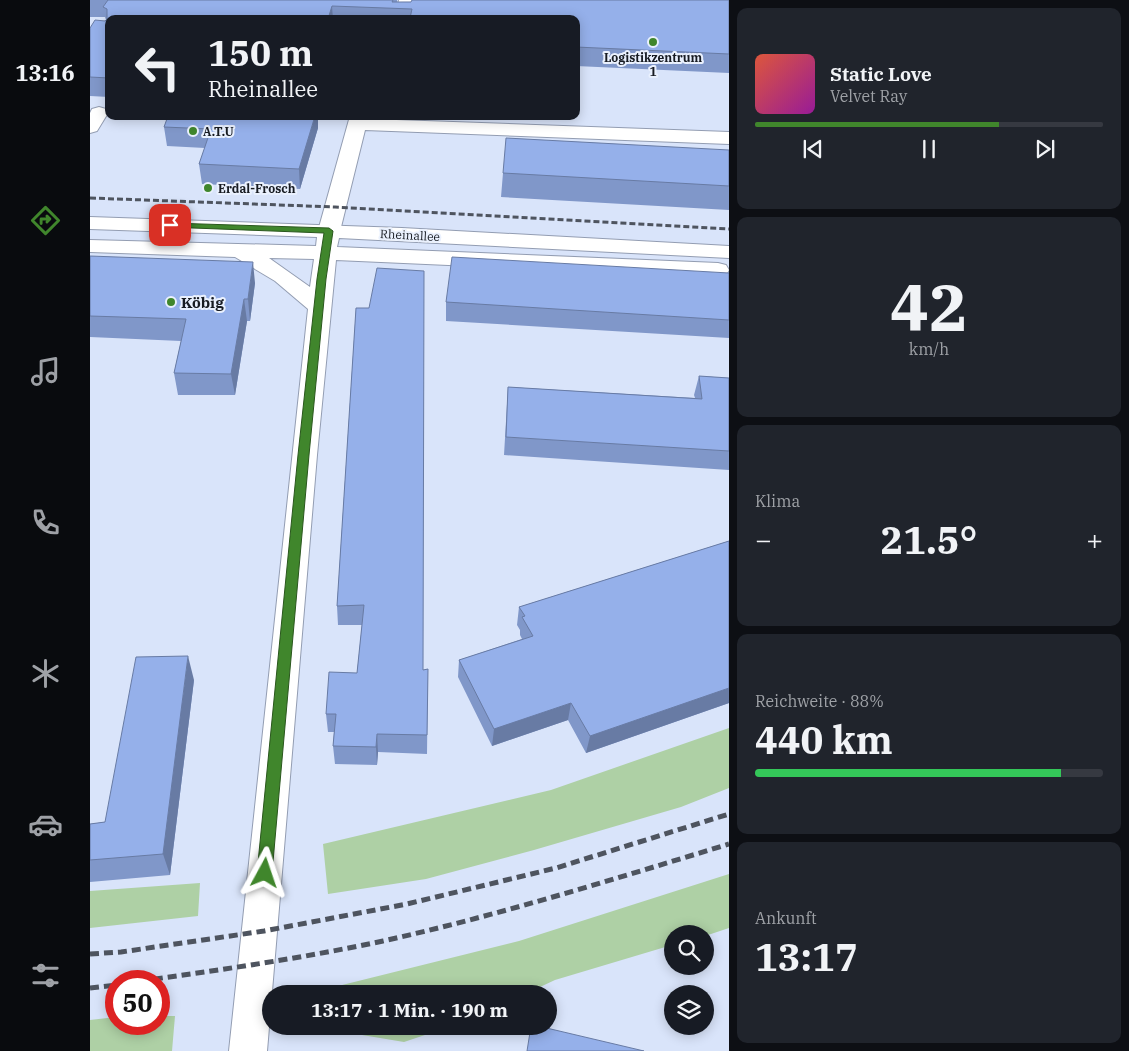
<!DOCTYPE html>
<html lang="de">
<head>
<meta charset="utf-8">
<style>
	body { margin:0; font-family:"IBM Plex Serif",serif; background:#20242c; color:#f1f3f6; height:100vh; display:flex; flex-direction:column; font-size:19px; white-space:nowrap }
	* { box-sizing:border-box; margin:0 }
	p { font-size:16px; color:#9ea1a6 }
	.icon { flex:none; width:28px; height:28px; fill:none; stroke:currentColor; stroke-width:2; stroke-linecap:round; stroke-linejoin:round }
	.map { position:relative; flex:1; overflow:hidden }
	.sheet { display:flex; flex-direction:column; gap:8px; padding:8px; background:#0d0f14; width:400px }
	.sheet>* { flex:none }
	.top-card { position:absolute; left:15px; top:15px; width:475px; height:105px; border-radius:10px; box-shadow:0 2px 12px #0003; background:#171b24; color:#f1f3f6; overflow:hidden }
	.buttons { position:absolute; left:574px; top:925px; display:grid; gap:10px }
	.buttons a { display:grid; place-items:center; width:50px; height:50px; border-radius:50%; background:#171b24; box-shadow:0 2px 12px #0003; font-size:25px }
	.speed { position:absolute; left:15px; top:970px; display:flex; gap:10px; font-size:25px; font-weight:700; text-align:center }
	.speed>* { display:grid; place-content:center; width:65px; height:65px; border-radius:50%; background:#171b24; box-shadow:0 2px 12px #0003; line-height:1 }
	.speed .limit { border:8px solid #d22; background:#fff; color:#111 }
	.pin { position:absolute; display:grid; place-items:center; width:42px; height:42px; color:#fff; margin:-21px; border-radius:10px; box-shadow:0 2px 8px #0006 }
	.me { position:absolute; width:55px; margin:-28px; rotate:5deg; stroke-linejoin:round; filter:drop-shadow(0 0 4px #0008) }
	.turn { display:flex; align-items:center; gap:18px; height:105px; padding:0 20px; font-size:22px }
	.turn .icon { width:65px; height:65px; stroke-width:2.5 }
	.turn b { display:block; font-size:35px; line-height:42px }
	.big { font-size:38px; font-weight:800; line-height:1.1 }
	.sheet .widget { flex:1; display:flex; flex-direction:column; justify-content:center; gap:8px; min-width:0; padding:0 18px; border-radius:10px; background:#20242c }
	.sheet .dial { align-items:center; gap:0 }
	.dial b { font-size:65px; line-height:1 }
	.song { display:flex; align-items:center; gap:15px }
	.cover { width:60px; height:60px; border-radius:8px; background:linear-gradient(135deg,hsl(10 70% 55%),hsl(300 70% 35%)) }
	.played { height:5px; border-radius:2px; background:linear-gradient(90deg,#40862c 70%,#363941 70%) }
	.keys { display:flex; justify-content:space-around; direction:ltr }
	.heat { display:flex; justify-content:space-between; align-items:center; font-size:28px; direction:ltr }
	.charge { height:8px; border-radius:4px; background:linear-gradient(90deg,#34c759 88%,#363941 0) }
	.trip { position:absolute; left:172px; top:985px; width:295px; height:50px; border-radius:25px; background:#171b24; box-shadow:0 2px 12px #0003; font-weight:800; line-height:50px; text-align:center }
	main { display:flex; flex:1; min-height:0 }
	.menu { display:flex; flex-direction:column; width:90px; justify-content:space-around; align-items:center; background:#090b0e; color:#9ea1a6 }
	.menu .icon { width:35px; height:35px }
	.menu .selected { color:#40862c }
	.menu b { font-size:22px; color:#f1f3f6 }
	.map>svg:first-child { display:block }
	.green { fill:#aed0a5 }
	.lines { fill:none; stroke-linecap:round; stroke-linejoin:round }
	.minor-casing { stroke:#939db2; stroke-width:2 }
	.major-casing { stroke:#939db2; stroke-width:2 }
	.minor { fill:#fff; fill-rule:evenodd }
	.major { fill:#fff; fill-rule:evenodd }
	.rail-far1 { stroke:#4e545f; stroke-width:3; stroke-dasharray:6 3; stroke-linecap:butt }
	.rail { stroke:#4e545f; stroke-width:5; stroke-dasharray:9 5; stroke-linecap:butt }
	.wall { fill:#8097c9 }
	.shaded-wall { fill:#687ba4 }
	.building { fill:#95b0ea; stroke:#687ba4 }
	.route { fill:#40862c; stroke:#2a571d }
	.poi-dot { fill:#40862c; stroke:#eaf1fe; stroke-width:2 }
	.labels { text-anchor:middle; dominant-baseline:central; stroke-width:4; stroke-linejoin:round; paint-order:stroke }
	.far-poi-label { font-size:12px; font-weight:bold; fill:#171b22; stroke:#eaf1fe; text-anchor:start }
	.far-street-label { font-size:12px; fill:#171b22; stroke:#eaf1fe }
	.poi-label { font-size:15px; font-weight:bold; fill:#171b22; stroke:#eaf1fe; text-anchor:start }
</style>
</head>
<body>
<main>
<nav class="menu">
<b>13:16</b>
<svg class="icon selected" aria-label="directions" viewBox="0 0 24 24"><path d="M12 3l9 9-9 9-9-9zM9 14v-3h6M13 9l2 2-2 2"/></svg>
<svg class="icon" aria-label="music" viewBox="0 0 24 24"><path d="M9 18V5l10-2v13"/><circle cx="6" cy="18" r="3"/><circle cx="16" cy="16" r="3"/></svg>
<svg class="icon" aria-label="phone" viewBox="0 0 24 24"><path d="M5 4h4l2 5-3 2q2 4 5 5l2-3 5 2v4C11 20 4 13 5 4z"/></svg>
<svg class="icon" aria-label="climate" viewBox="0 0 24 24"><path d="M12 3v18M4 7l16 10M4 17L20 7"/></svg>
<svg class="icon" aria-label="car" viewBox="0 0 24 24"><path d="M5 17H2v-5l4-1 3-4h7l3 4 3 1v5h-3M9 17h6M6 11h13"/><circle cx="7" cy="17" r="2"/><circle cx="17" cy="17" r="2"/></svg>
<svg class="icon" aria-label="filters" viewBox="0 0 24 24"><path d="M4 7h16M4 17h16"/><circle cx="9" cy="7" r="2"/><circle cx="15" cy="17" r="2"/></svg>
</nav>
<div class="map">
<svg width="639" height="1051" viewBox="0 0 639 1051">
	<rect width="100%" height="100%" fill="#d9e4fa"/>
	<path class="green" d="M 639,728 L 639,788 L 591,807 L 444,850 L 336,879 L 238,894 L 233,844 L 461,790 Z
		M 639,874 L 639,928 L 615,936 L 615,934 L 582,934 L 582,945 L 465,980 L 435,994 L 229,994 L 228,991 L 429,941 Z
		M 110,883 L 108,916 L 0,928 L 0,891 Z
		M 69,1016 L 85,1016 L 82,1051 L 0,1051 L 0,1020 L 26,1017 L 26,1024 L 69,1024 Z
		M 229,1026 L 362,1026 L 314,1042 L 230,1028 Z"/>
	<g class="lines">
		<defs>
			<path id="minor" d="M 309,0 L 325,0 L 320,19 L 304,19 Z
				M 9,107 L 16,109 L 18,113 L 7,131 L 0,133 L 0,113 L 2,109 Z
				M 260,116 L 278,116 L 278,119 L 639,132 L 639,144 L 275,130 L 250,231 L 246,235 L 239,237 L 232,235 L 228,231 Z"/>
			<path id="major" d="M 0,217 L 312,228 L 639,246 L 639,258 L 249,238 L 247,247 L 628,263 L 636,265 L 639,270 L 636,275 L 628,277 L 246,260 L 227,455 L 177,1051 L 139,1051 L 218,309 L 185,281 L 145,257 L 0,252 L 0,240 L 226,246 L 227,237 L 0,229 ZM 179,258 L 224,259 L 220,287 Z"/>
		</defs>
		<use href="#minor" class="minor-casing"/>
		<use href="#major" class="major-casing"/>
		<use href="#minor" class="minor"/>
		<use href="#major" class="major"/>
		<path class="rail-far1" d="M 0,198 L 245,207 L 639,229"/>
		<path class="rail" d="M 0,954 L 31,952 L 174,931 L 317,904 L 466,868 L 639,814
			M 50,981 C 131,970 213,958 293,941 C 410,915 524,879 639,844
			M 0,988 L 26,985"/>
	</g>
	<path class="wall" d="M 0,0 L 307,0 L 307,2 L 639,0 L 639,73 L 486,66 L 486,19 L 19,19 L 19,97 L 0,96 L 0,28 L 16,20 L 15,17 L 0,17 Z
		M 74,127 L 228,128 L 210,189 L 112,184 L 109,164 L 115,148 L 77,146 Z
		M 639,150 L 639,210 L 411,197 L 413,173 Z
		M 0,256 L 165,283 L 160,321 L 157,321 L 145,395 L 88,395 L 84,373 L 91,341 L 0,337 Z
		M 639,273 L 639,338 L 356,321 L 356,302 Z
		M 266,308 L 333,670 L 338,669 L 337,754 L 288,752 L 287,765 L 245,764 L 243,746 L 244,732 L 238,732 L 236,714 L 267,673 L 272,625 L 248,625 L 247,606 Z
		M 609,376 L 639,378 L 639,470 L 414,455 L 418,387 L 605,398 L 604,395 Z
		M 639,541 L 639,703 L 496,753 L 478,720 L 402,746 L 368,677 L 369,660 L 432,639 L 430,635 L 430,630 L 427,625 L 429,607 Z
		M 104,680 L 80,875 L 0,882 L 0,824 L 15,822 Z"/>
	<path class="shaded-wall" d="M 242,6 L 243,19 L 238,19 Z
		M 225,116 L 228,116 L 228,128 L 210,189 L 209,169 Z
		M 163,262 L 165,283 L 160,321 L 158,299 Z
		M 154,299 L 157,321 L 145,395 L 141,374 Z
		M 98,656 L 104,680 L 80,875 L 73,854 Z
		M 639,688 L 639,703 L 496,753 L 500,736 Z
		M 481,703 L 478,720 L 402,746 L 404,729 Z
		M 287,734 L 288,752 L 287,765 L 286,747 Z"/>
	<path class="building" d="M 18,0 L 303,0 L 302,2 L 321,2 L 322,0 L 639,0 L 639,54 L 486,47 L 486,19 L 342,19 L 320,18 L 322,9 L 242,6 L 238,19 L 19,19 L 19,78 L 0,77 L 0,28 L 5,20 L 15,21 L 17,19 L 17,9 L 13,7 Z
		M 78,116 L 225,116 L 209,169 L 109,164 L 121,129 L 74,127 Z
		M 416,138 L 639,150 L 639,186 L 413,173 Z
		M 0,256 L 163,262 L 158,299 L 154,299 L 141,374 L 84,373 L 96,319 L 0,316 Z
		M 362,257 L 639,273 L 639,320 L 356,302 Z
		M 287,268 L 334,271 L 333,670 L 338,669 L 337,735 L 287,734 L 286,747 L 243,746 L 246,714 L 236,714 L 239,672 L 267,673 L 274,605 L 247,606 L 266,308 L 279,308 Z
		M 609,376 L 639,378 L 639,451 L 416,437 L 418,387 L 612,399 Z
		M 639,541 L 639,688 L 500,736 L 481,703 L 404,729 L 369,660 L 443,636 L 432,617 L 435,616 L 429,607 Z
		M 98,656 L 73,854 L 0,860 L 0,824 L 15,822 L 46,657 Z
		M 441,1026 L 448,1026 L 554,1051 L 437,1051 Z"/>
	<path class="route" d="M 80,223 L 239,228 L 243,231 L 236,279 L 219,455 L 182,873 L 180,878 L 175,880 L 170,878 L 167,873 L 208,455 L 227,279 L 234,233 L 77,227 L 75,225 Z"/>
	<g class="poi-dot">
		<circle cx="563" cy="42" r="5"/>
		<circle cx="103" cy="131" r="5"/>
		<circle cx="118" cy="188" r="5"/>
		<circle cx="81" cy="302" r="5"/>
	</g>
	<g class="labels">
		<g class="far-poi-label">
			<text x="563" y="57" text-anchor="middle">Logistikzentrum<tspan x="563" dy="14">1</tspan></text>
			<text x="113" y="131">A.T.U</text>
			<text x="128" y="188">Erdal-Frosch</text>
		</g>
		<g class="far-street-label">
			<text transform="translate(320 235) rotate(3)">Rheinallee</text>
		</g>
		<g class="poi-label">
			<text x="91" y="302">Köbig</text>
		</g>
	</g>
</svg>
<div class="buttons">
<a><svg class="icon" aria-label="search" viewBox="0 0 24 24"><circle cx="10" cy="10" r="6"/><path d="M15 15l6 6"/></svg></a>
<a><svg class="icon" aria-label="layers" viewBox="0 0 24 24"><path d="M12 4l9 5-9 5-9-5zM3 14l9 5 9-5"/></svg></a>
</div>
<div class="speed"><div class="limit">50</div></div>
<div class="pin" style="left:80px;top:225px;background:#d93025"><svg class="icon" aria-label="arrive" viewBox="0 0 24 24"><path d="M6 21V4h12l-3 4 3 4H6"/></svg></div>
<svg class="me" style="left:175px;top:873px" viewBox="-20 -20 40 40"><path d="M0-17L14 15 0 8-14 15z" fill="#40862c" stroke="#fff" stroke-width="4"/></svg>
<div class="trip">13:17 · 1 Min. · 190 m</div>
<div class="top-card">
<div class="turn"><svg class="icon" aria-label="left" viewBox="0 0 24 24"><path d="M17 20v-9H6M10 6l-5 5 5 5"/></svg><div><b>150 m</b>Rheinallee</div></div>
</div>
</div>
<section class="sheet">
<div class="widget">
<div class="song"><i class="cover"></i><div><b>Static Love</b><p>Velvet Ray</p></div></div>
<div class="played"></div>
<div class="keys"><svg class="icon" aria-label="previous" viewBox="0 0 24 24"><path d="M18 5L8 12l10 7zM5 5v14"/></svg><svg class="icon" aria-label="pause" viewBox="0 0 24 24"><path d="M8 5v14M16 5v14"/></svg><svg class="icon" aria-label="next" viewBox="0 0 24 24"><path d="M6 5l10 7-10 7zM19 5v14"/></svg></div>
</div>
<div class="widget dial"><b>42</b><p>km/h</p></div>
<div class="widget"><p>Klima</p>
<div class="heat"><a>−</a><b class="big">21.5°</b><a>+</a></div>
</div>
<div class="widget"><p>Reichweite · 88%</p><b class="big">440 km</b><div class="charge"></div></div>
<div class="widget"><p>Ankunft</p><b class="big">13:17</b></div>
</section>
</main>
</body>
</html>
